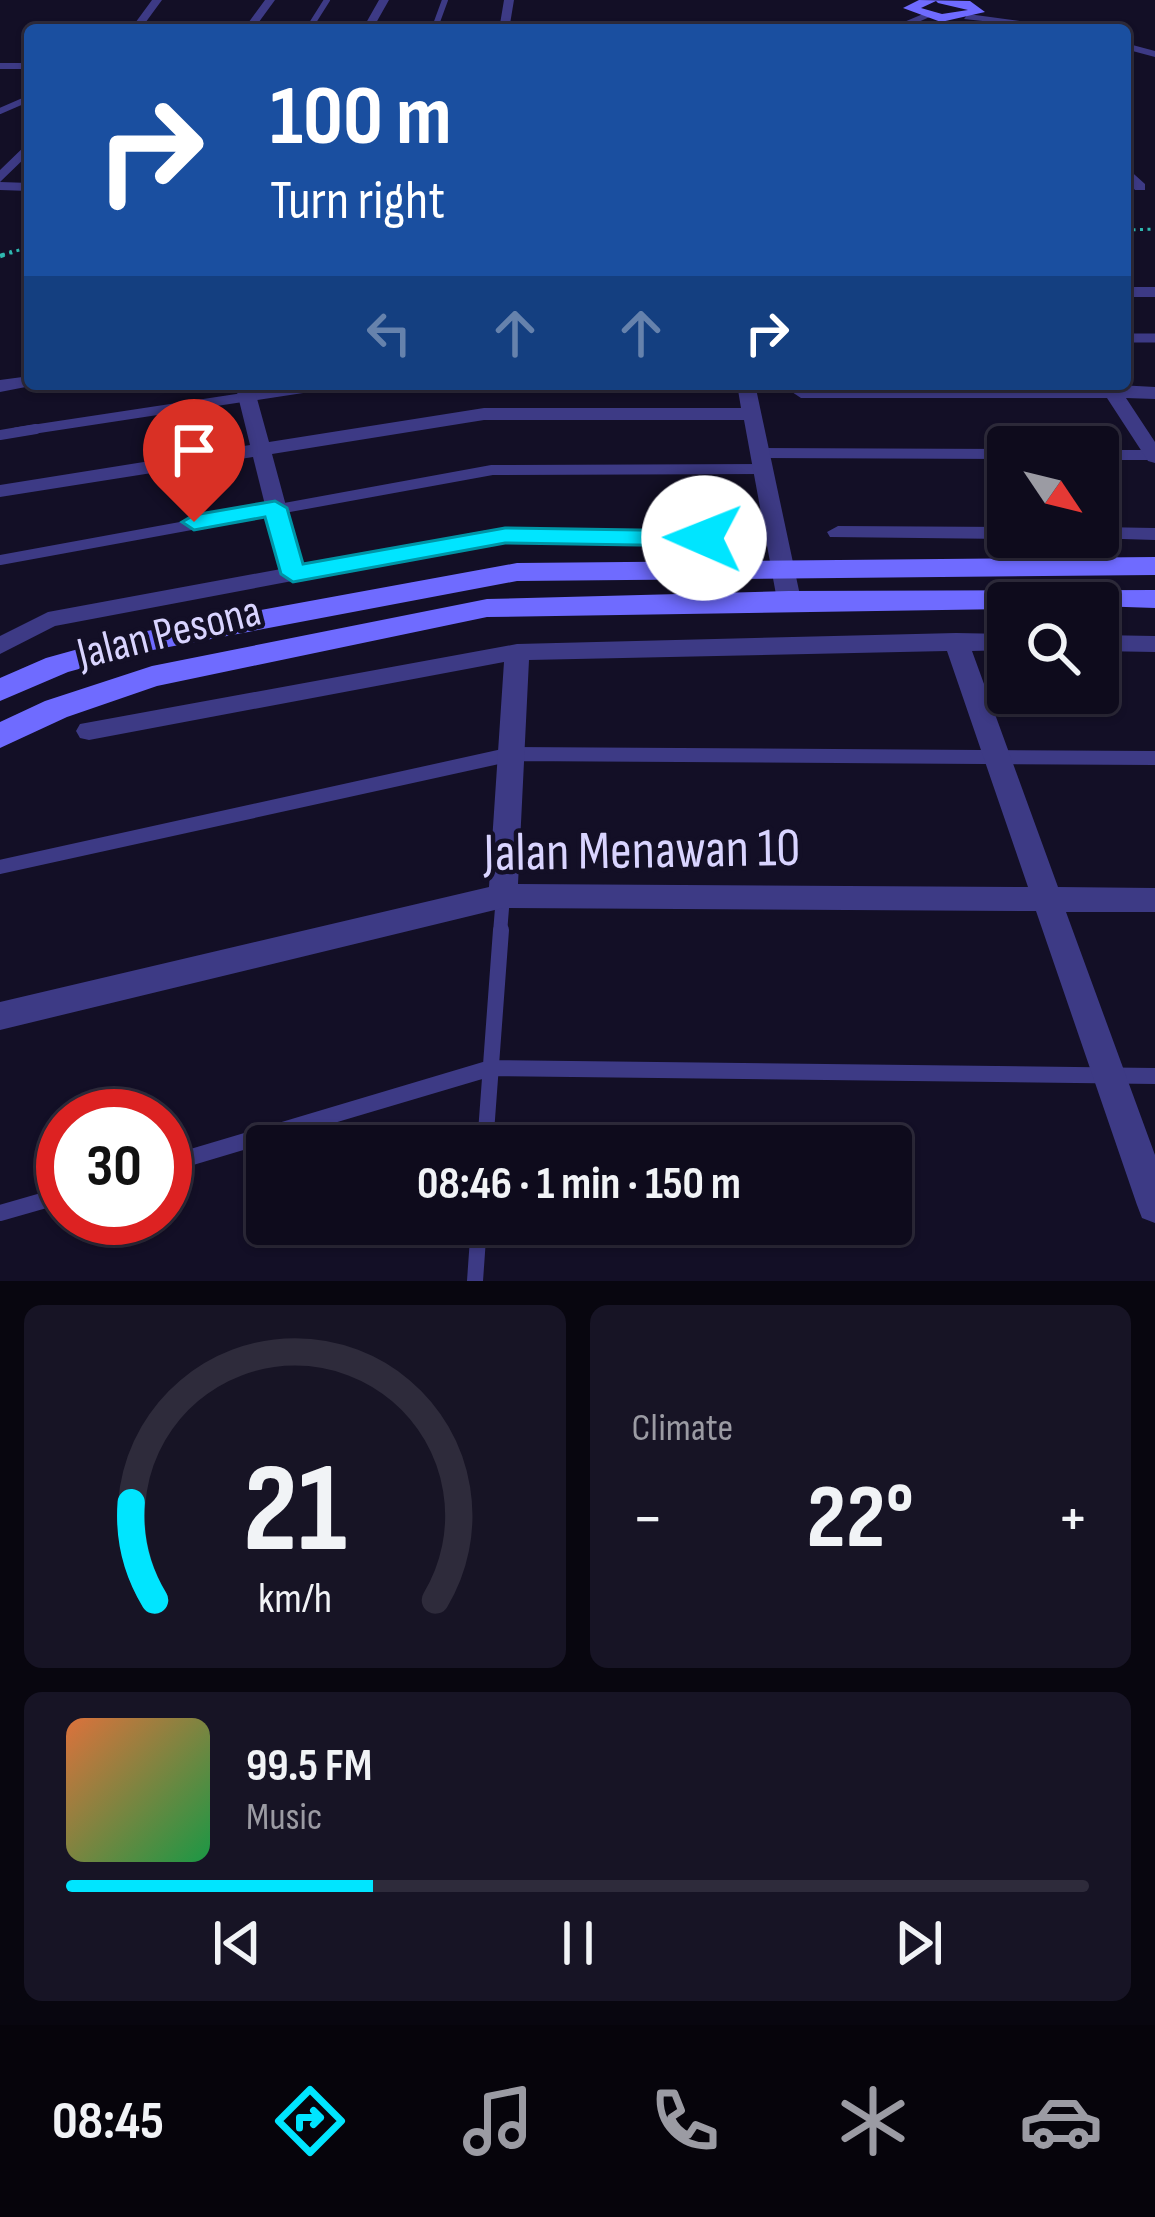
<!DOCTYPE html>
<html lang="en">
<head>
<meta charset="utf-8">
<style>
	body { margin:0; font-family:"Sofia Sans Condensed",sans-serif; background:#171425; color:#f1f3f6; height:100vh; display:flex; flex-direction:column; font-size:45px; white-space:nowrap }
	* { box-sizing:border-box; margin:0 }
	p { font-size:39px; color:#9b9ba3 }
	.icon { flex:none; width:66px; height:66px; fill:none; stroke:currentColor; stroke-width:2; stroke-linecap:round; stroke-linejoin:round }
	.map { position:relative; height:1281px; overflow:hidden }
	.sheet { display:flex; flex-direction:column; gap:24px; padding:24px; background:#08060f; flex:1 }
	.sheet>* { flex:none }
	.hud { position:absolute; left:24px; top:24px; width:1107px; height:366px; border-radius:12px; box-shadow:0 3px 9px #0004,0 0 0 3px #2e2b3b; background:#1a4fa0; color:#fff; overflow:hidden }
	.needle { width:78px; rotate:125deg }
	.tools { position:absolute; left:987px; top:426px; display:grid; gap:24px }
	.tools a { display:grid; place-items:center; width:132px; height:132px; border-radius:12px; background:#0e0b1c; box-shadow:0 3px 9px #0004,0 0 0 3px #2e2b3b; font-size:60px }
	.speed { position:absolute; left:36px; top:1089px; display:flex; gap:24px; font-size:60px; font-weight:700; text-align:center }
	.speed>* { display:grid; place-content:center; width:156px; height:156px; border-radius:50%; background:#0e0b1c; box-shadow:0 3px 9px #0004,0 0 0 3px #2e2b3b; line-height:1 }
	.speed .limit { border:18px solid #d22; background:#fff; color:#111 }
	.pin { position:absolute; display:grid; place-items:center; width:102px; height:102px; color:#fff; margin:-123px -51px; border-radius:50% 50% 50% 0; rotate:-45deg; box-shadow:0 0 12px #0007 }
	.pin .icon { rotate:45deg }
	.me { position:absolute; width:132px; margin:-66px; rotate:271deg; stroke-linejoin:round; filter:drop-shadow(0 0 9px #0008) }
	.turn { display:flex; align-items:center; gap:42px; height:252px; padding:0 48px; font-size:54px }
	.turn .icon { width:156px; height:156px; stroke-width:2.5 }
	.turn b { display:block; font-size:84px; line-height:102px }
	.lanes { display:flex; align-items:center; height:114px; padding:0 48px; background:#0003; justify-content:center; gap:60px; direction:ltr }
	.lanes .off { opacity:.35 }
	.big { font-size:90px; font-weight:700; line-height:1.1 }
	.sheet .widget { flex:1; display:flex; flex-direction:column; justify-content:center; gap:18px; min-width:0; padding:0 42px; border-radius:18px; background:#171425 }
	.sheet .dial { align-items:center; gap:0 }
	.dial svg { height:312px; overflow:visible; fill:none; stroke:#2e2b3b; stroke-width:7; stroke-linecap:round; text-anchor:middle }
	.dial text { fill:#f1f3f6; stroke:none }
	.song { display:flex; align-items:center; gap:36px }
	.cover { width:144px; height:144px; border-radius:18px; background:linear-gradient(135deg,hsl(20 70% 55%),hsl(140 70% 35%)) }
	.played { height:12px; border-radius:6px; background:linear-gradient(90deg,#00e5ff 30%,#2e2b3b 30%) }
	.keys { display:flex; justify-content:space-around; direction:ltr }
	.heat { display:flex; justify-content:space-between; align-items:center; font-size:66px; direction:ltr }
	.sheet .tiles { flex:1; display:grid; gap:24px; grid-template-columns:1fr 1fr }
	.widget:last-child { grid-column:span 2 }
	.trip { position:absolute; left:246px; top:1125px; width:666px; height:120px; border-radius:12px; background:#0e0b1c; box-shadow:0 3px 9px #0004,0 0 0 3px #2e2b3b; font-weight:700; line-height:120px; text-align:center }
	.menu { display:flex; height:192px; justify-content:space-around; align-items:center; background:#06040b; color:#9b9ba3 }
	.menu .icon { width:84px; height:84px }
	.menu .active { color:#00e5ff }
	.menu b { font-size:54px; color:#f1f3f6 }
	.map>svg:first-child { display:block }
	.lines { fill:none; stroke-linecap:round; stroke-linejoin:round }
	.path-far1 { stroke:#2fb8b0; stroke-width:3; stroke-dasharray:3 4.5; stroke-linecap:butt }
	.path { stroke:#2fb8b0; stroke-width:4.5; stroke-dasharray:4.5 6; stroke-linecap:butt }
	.lane-far5 { stroke:#3d3a85; stroke-width:6 }
	.lane-far4 { stroke:#3d3a85; stroke-width:8 }
	.lane-far3 { stroke:#3d3a85; stroke-width:9 }
	.lane-far2 { stroke:#3d3a85; stroke-width:10 }
	.lane-far1 { stroke:#3d3a85; stroke-width:14 }
	.lane { stroke:#3d3a85; stroke-width:16 }
	.street { fill:#3d3a85; fill-rule:evenodd }
	.secondary { fill:#6f6bff; fill-rule:evenodd }
	.route { fill:#00e5ff; stroke:#0095a6; stroke-width:3 }
	.labels { text-anchor:middle; dominant-baseline:central; stroke-width:9; stroke-linejoin:round; paint-order:stroke }
	.street-label { font-size:45px; fill:#d9d4ff; stroke:#130f26 }
	.near-street-label { font-size:54px; fill:#d9d4ff; stroke:#130f26 }
</style>
</head>
<body>
<div class="map">
<svg width="1155" height="1281" viewBox="0 0 1155 1281">
	<rect width="100%" height="100%" fill="#130f26"/>
	<g class="lines">
		<path class="path-far1" d="M 1125,230 L 1155,229
			M 2,255 L 30,247"/>
		<path class="path" d="M 0,256 L 12,252"/>
		<path class="lane-far5" d="M 308,30 L 327,0
			M 434,30 L 445,0
			M 0,111 L 30,98"/>
		<path class="lane-far4" d="M 0,186 L 30,187"/>
		<path class="lane-far3" d="M 1125,338 L 1155,338
			M 16,432 L 332,384"/>
		<path class="lane-far2" d="M 0,435 L 36,429
			M 760,453 L 1008,454
			M 1098,455 L 1155,455
			M 0,560 L 492,470 L 763,469"/>
		<path class="lane-far1" d="M 0,867 L 512,754 L 1155,758
			M 500,933 L 503,896"/>
		<path class="lane" d="M 485,1146 L 501,930
			M 165,1165 L 491,1068 L 1155,1076
			M 0,1213 L 63,1195
			M 475,1281 L 479,1224"/>
		<path class="street" d="M 152,0 L 162,0 L 140,30 L 130,30 Z
			M 265,0 L 275,0 L 253,30 L 243,30 Z
			M 379,0 L 389,0 L 372,30 L 362,30 Z
			M 504,0 L 514,0 L 509,30 L 499,30 Z
			M 923,14 L 932,16 L 900,30 L 885,30 Z
			M 968,14 L 1063,27 L 1068,30 L 964,19 Z
			M 624,21 L 632,21 L 634,30 L 624,30 Z
			M 1125,43 L 1155,51 L 1155,57 L 1125,49 Z
			M 0,63 L 30,63 L 30,69 L 0,69 Z
			M 30,141 L 30,153 L 0,182 L 0,170 Z
			M 1125,166 L 1145,184 L 1145,190 L 1135,190 L 1125,178 Z
			M 1125,287 L 1155,287 L 1155,297 L 1125,297 Z
			M 30,376 L 30,384 L 36,385 L 0,392 L 0,380 Z
			M 235,384 L 253,384 L 269,442 L 484,408 L 741,408 L 737,384 L 755,384 L 801,600 L 789,607 L 777,600 L 744,420 L 484,420 L 272,454 L 302,565 L 488,530 L 704,531 L 715,538 L 704,545 L 488,544 L 55,626 L 0,654 L 0,636 L 48,612 L 281,569 L 253,457 L 0,497 L 0,485 L 250,445 Z
			M 1100,384 L 1155,387 L 1155,399 L 1126,398 L 1155,442 L 1155,463 L 1148,461 L 1107,398 L 801,398 L 792,392 L 801,386 L 1100,387 Z
			M 838,526 L 1008,527 L 1008,537 L 1016,537 L 1008,539 L 830,537 L 827,532 Z
			M 1098,527 L 1155,528 L 1155,540 L 1090,538 L 1098,537 Z
			M 956,633 L 1008,634 L 1008,650 L 972,651 L 1058,887 L 1155,888 L 1155,912 L 1066,912 L 1155,1155 L 1155,1223 L 1142,1218 L 1137,1205 L 1036,911 L 503,908 L 0,1030 L 0,1002 L 489,887 L 504,662 L 89,740 L 80,738 L 76,731 L 80,724 L 517,644 ZM 947,651 L 1028,887 L 518,884 L 529,660 Z
			M 1098,635 L 1155,636 L 1155,652 L 1098,651 Z"/>
		<path class="secondary" d="M 919,0 L 970,1 L 985,12 L 941,22 L 903,8 ZM 936,1 L 938,3 L 968,10 L 942,14 L 921,8 Z
			M 1155,557 L 1155,575 L 517,581 L 137,653 L 68,672 L 0,701 L 0,678 L 46,658 L 136,633 L 517,563 Z
			M 1155,590 L 1155,608 L 1008,603 L 1008,609 L 487,617 L 157,686 L 67,717 L 0,748 L 0,722 L 45,701 L 152,666 L 487,599 L 789,591 Z"/>
	</g>
	<path class="route" d="M 275,501 L 287,508 L 303,564 L 505,528 L 704,531 L 717,538 L 704,546 L 505,543 L 293,582 L 281,574 L 265,517 L 194,530 L 182,522 L 194,515 Z"/>
	<g class="labels">
		<g class="street-label">
			<text transform="translate(169 633) rotate(-14)">Jalan Pesona</text>
		</g>
		<g class="near-street-label">
			<text transform="translate(642 851) rotate(-1)">Jalan Menawan 10</text>
		</g>
	</g>
</svg>
<div class="tools">
<a><svg class="needle" viewBox="-14 -14 28 28"><path d="M0-13l5 13h-10z" fill="#e53935"/><path d="M0 13l5-13h-10z" fill="#9b9ba3"/></svg></a>
<a><svg class="icon" aria-label="search" viewBox="0 0 24 24"><circle cx="10" cy="10" r="6"/><path d="M15 15l6 6"/></svg></a>
</div>
<div class="speed"><div class="limit">30</div></div>
<div class="pin" style="left:194px;top:522px;background:#d93025"><svg class="icon" aria-label="arrive" viewBox="0 0 24 24"><path d="M6 21V4h12l-3 4 3 4H6"/></svg></div>
<svg class="me" style="left:704px;top:538px" viewBox="-20 -20 40 40"><circle r="19" fill="#fff"/><path d="M0-13L10 11 0 6-10 11z" fill="#00e5ff"/></svg>
<div class="trip">08:46 · 1 min · 150 m</div>
<div class="hud">
<div class="turn"><svg class="icon" aria-label="right" viewBox="0 0 24 24"><path d="M7 20v-9h11M14 6l5 5-5 5"/></svg><div><b>100 m</b>Turn right</div></div>
<div class="lanes"><svg class="icon off" aria-label="left" viewBox="0 0 24 24"><path d="M17 20v-9H6M10 6l-5 5 5 5"/></svg><svg class="icon off" aria-label="ahead" viewBox="0 0 24 24"><path d="M12 20V5M6 11l6-6 6 6"/></svg><svg class="icon off" aria-label="ahead" viewBox="0 0 24 24"><path d="M12 20V5M6 11l6-6 6 6"/></svg><svg class="icon" aria-label="right" viewBox="0 0 24 24"><path d="M7 20v-9h11M14 6l5 5-5 5"/></svg></div>
</div>
</div>
<section class="sheet">
<div class="tiles">
<div class="widget dial"><svg viewBox="0 0 100 80">
<path d="M14 69A42 42 0 1 1 86 69"/>
<path d="M14 69A42 42 0 0 1 8 44" stroke="#00e5ff"/>
<text x="50" y="56" font-size="32" font-weight="700">21</text>
<text x="50" y="72" font-size="11">km/h</text>
</svg></div>
<div class="widget"><p>Climate</p>
<div class="heat"><a>−</a><b class="big">22°</b><a>+</a></div>
</div>
<div class="widget">
<div class="song"><i class="cover"></i><div><b>99.5 FM</b><p>Music</p></div></div>
<div class="played"></div>
<div class="keys"><svg class="icon" aria-label="previous" viewBox="0 0 24 24"><path d="M18 5L8 12l10 7zM5 5v14"/></svg><svg class="icon" aria-label="pause" viewBox="0 0 24 24"><path d="M8 5v14M16 5v14"/></svg><svg class="icon" aria-label="next" viewBox="0 0 24 24"><path d="M6 5l10 7-10 7zM19 5v14"/></svg></div>
</div>
</div>
</section>
<nav class="menu">
<b>08:45</b>
<svg class="icon active" aria-label="directions" viewBox="0 0 24 24"><path d="M12 3l9 9-9 9-9-9zM9 14v-3h6M13 9l2 2-2 2"/></svg>
<svg class="icon" aria-label="music" viewBox="0 0 24 24"><path d="M9 18V5l10-2v13"/><circle cx="6" cy="18" r="3"/><circle cx="16" cy="16" r="3"/></svg>
<svg class="icon" aria-label="phone" viewBox="0 0 24 24"><path d="M5 4h4l2 5-3 2q2 4 5 5l2-3 5 2v4C11 20 4 13 5 4z"/></svg>
<svg class="icon" aria-label="climate" viewBox="0 0 24 24"><path d="M12 3v18M4 7l16 10M4 17L20 7"/></svg>
<svg class="icon" aria-label="car" viewBox="0 0 24 24"><path d="M5 17H2v-5l4-1 3-4h7l3 4 3 1v5h-3M9 17h6M6 11h13"/><circle cx="7" cy="17" r="2"/><circle cx="17" cy="17" r="2"/></svg>
</nav>
</body>
</html>
